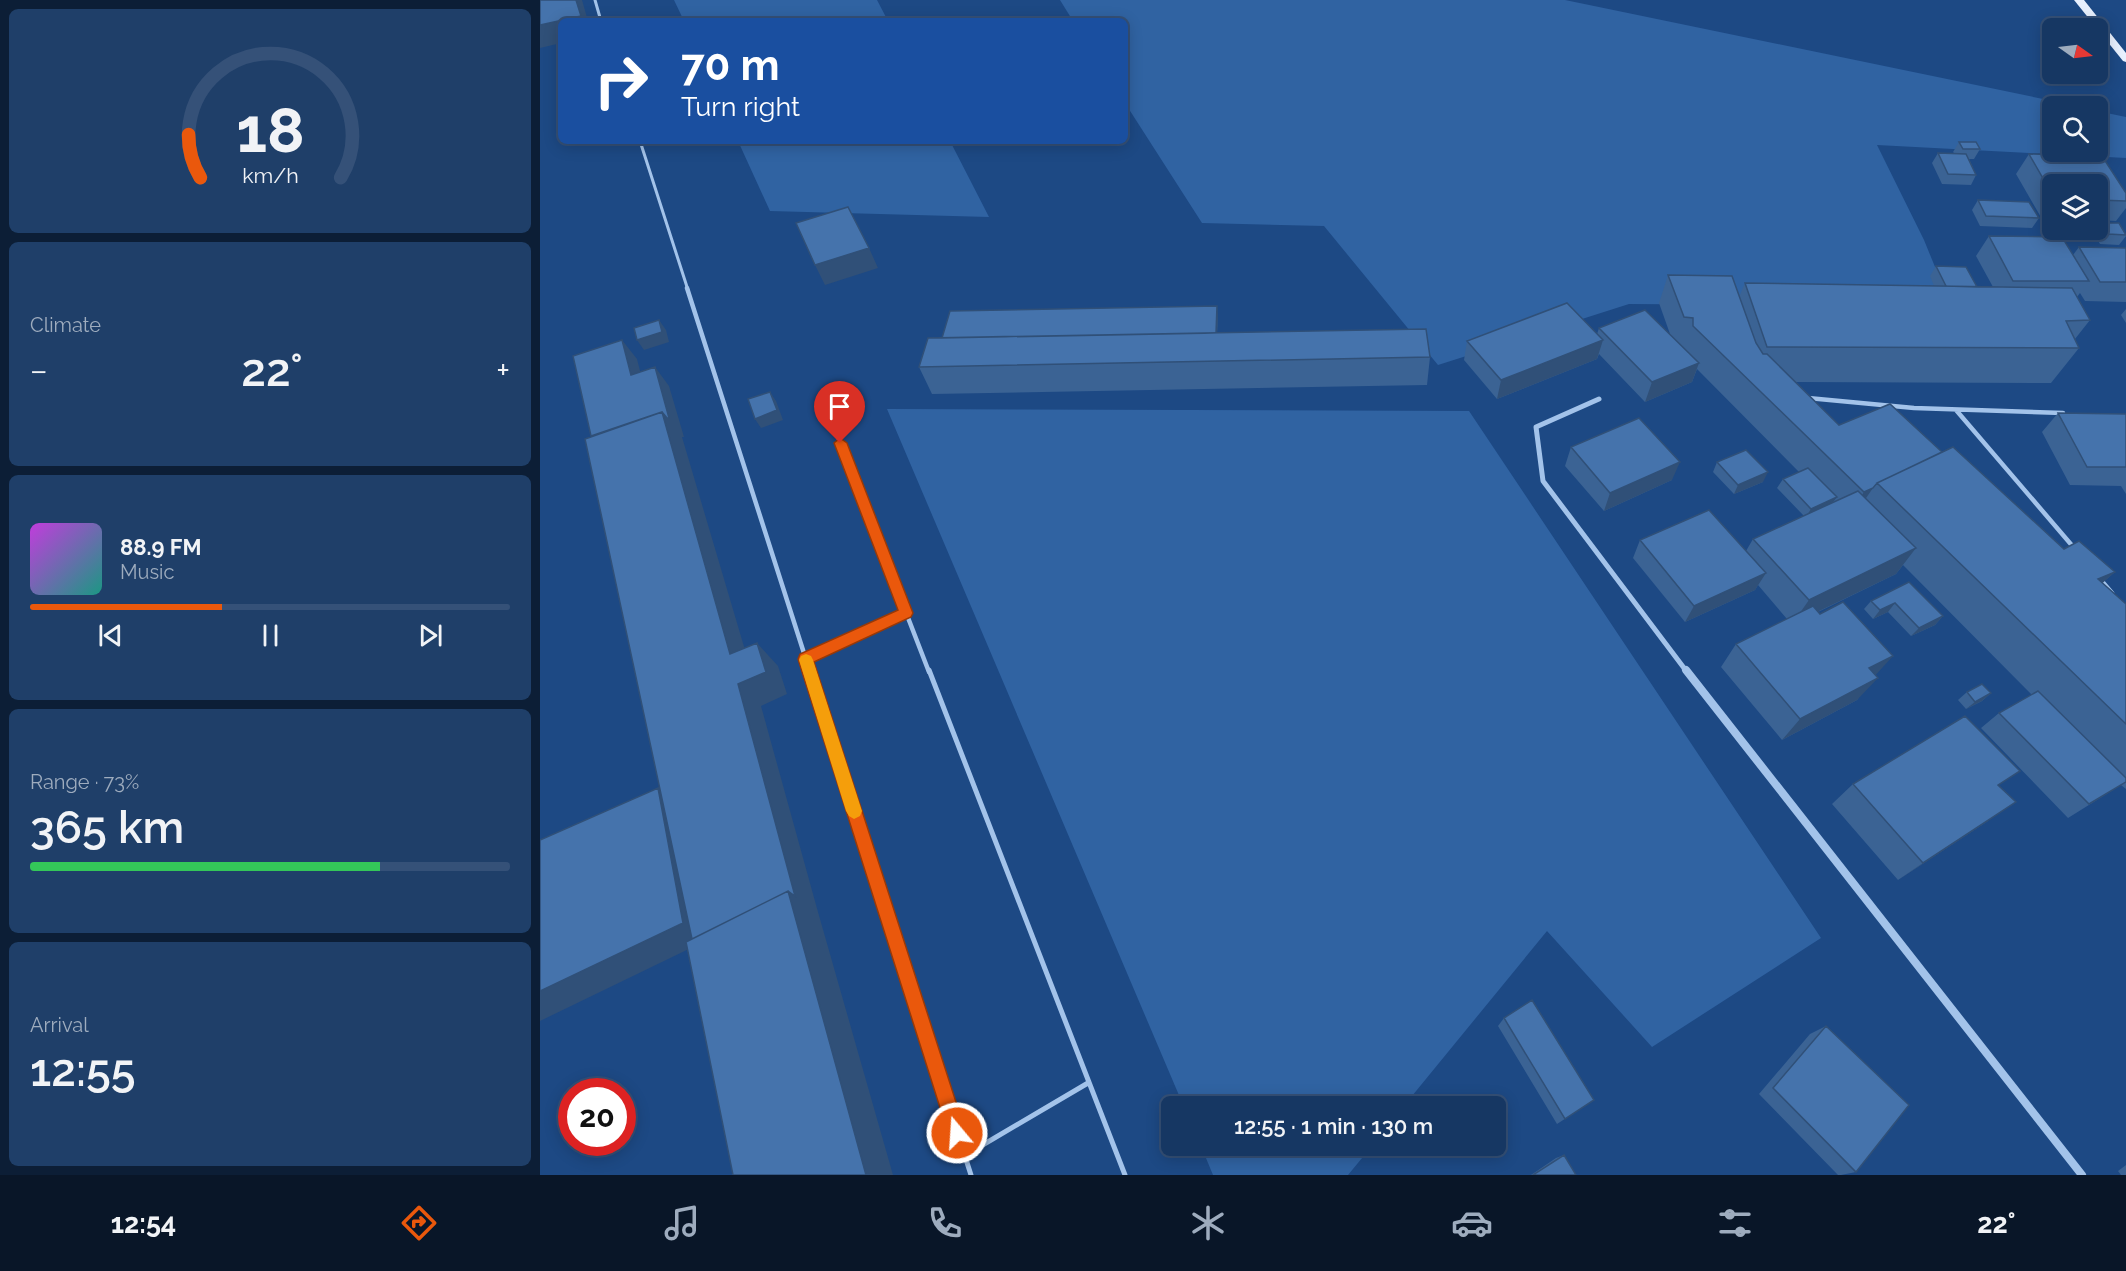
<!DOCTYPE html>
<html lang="en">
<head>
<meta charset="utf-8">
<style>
	body { margin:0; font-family:Raleway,sans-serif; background:#1f3f69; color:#f1f3f6; height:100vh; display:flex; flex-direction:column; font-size:22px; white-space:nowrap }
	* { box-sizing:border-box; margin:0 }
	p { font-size:20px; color:#9eacbe }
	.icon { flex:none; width:33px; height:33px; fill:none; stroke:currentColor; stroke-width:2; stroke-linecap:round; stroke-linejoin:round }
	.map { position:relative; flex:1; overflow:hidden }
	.panel { display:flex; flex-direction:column; gap:9px; padding:9px; background:#0c1e36; width:540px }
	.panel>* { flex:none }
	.guide { position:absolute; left:18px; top:18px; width:570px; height:126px; border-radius:9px; box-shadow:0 3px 15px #0003,0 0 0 2px #355178; background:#1a4fa0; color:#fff; overflow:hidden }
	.needle { width:39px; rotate:104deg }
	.controls { position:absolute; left:1502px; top:18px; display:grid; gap:12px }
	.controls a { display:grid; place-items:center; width:66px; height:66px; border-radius:9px; background:#163763; box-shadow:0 3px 15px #0003,0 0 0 2px #355178; font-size:30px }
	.speed { position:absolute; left:18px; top:1078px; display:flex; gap:12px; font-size:30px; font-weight:700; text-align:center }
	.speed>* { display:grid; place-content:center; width:78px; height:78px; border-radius:50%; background:#163763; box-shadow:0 3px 15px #0003,0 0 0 2px #355178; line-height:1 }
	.speed .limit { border:9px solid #d22; background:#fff; color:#111 }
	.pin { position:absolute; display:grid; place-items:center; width:51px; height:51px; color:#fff; margin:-62px -26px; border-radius:50% 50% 50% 0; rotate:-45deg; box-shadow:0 0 6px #0007 }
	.pin .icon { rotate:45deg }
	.me { position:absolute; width:66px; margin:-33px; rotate:342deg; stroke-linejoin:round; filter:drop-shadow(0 0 4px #0008) }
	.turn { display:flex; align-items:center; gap:21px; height:126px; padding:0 24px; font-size:27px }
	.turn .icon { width:78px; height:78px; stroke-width:2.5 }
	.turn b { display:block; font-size:42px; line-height:51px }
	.big { font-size:45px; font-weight:600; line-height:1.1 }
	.panel .widget { flex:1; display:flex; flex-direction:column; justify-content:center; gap:9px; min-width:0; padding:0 21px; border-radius:9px; background:#1f3f69 }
	.panel .dial { align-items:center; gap:0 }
	.dial svg { height:156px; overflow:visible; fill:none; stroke:#355178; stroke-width:7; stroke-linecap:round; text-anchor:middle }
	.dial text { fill:#f1f3f6; stroke:none }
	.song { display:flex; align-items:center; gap:18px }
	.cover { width:72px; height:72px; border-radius:9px; background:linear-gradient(135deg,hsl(290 70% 55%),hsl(170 70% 35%)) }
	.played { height:6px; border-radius:3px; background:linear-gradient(90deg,#ea580c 40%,#355178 40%) }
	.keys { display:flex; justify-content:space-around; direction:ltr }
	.heat { display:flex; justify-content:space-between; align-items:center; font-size:33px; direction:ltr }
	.charge { height:9px; border-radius:4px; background:linear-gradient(90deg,#34c759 73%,#355178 0) }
	.trip { position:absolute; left:621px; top:1096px; width:345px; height:60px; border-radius:9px; background:#163763; box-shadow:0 3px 15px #0003,0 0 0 2px #355178; font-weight:600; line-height:60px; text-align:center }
	.tabs { display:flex; height:96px; justify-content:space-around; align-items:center; background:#091628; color:#9eacbe }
	.tabs .icon { width:42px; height:42px }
	.tabs .current { color:#ea580c }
	.tabs b { font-size:27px; color:#f1f3f6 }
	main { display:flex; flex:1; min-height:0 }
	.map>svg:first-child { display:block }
	.green { fill:#3063a2 }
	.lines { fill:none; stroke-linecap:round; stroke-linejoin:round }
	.service-far2 { stroke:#a3c3ea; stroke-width:3 }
	.service-far1 { stroke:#a3c3ea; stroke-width:4.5 }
	.service { stroke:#a3c3ea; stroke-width:5 }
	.minor-far1 { stroke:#a3c3ea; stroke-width:5 }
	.minor { stroke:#a3c3ea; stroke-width:8 }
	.primary { fill:#e7f0fe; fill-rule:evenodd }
	.wall { fill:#3b6394 }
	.shaded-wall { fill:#305078 }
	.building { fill:#4573ac; stroke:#305078; stroke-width:1.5 }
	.route { fill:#ea580c; stroke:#983908; stroke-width:1.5 }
	.slow { fill:#f59e0b }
</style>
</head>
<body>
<main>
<section class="panel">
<div class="widget dial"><svg viewBox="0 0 100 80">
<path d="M14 69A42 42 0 1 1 86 69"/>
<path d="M14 69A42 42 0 0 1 8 47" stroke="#ea580c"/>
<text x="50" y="56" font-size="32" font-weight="700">18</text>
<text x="50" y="72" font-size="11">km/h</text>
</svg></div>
<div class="widget"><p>Climate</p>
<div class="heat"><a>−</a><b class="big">22°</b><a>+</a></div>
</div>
<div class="widget">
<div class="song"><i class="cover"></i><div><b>88.9 FM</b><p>Music</p></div></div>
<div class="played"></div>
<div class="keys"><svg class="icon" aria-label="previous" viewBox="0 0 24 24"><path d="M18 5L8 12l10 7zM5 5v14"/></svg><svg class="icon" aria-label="pause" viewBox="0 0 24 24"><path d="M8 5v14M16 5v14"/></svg><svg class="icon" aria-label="next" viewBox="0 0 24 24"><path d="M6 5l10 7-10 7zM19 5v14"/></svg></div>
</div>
<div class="widget"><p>Range · 73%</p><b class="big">365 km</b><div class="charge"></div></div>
<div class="widget"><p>Arrival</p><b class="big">12:55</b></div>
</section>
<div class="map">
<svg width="1586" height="1175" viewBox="0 0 1586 1175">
	<rect width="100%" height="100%" fill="#1d4984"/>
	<path class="green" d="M 134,0 L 337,0 L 348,21 L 144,21 Z
		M 520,0 L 1025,0 L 1537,106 L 1512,106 L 1512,152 L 1557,152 L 1557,111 L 1586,117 L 1586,158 L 1337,145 L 1384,240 L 1411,306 L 1089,304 L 898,365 L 784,226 L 662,223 L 585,103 L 585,21 L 533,21 Z
		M 198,141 L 410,141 L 449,217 L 230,211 Z
		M 347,409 L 929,411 L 1281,938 L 1112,1047 L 1007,931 L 863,1107 L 644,1107 Z
		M 661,1146 L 832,1146 L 808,1175 L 673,1175 Z"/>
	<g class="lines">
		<path class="service-far2" d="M 55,0 L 61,21
			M 100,141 L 148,290"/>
		<path class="service-far1" d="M 147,288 L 270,672
			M 1268,398 L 1374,408 L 1523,413
			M 1416,410 L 1535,549
			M 292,421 L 389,672
			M 1560,579 L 1572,593
			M 265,659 L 366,613"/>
		<path class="service" d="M 269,670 L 431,1175
			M 389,670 L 585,1175
			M 424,1156 L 548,1083"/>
		<path class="minor-far1" d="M 1059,399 L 996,427 L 1003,481 L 1147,672"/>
		<path class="minor" d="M 1146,670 L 1542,1175"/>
		<path class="primary" d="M 1534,0 L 1544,0 L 1586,53 L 1586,62 L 1583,61 Z"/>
	</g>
	<path class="wall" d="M 1419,142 L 1440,149 L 1434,159 L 1429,159 L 1436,175 L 1431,185 L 1402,184 L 1392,163 L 1398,153 L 1414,153 L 1413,152 Z
		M 1489,154 L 1586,193 L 1586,208 L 1576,221 L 1557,220 L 1557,184 L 1512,184 L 1512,219 L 1502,219 L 1476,174 Z
		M 1438,200 L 1499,218 L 1492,228 L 1440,226 L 1432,210 Z
		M 1560,223 L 1586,234 L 1586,236 L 1579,245 L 1560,244 L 1553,233 L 1555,230 L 1557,230 L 1557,227 Z
		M 1449,236 L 1533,255 L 1539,247 L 1586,248 L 1586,302 L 1545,301 L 1540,293 L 1537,297 L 1550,320 L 1535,339 L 1539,348 L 1511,383 L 1255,382 L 1299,425 L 1402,452 L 1524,549 L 1575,572 L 1562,583 L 1586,604 L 1586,789 L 1581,785 L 1528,818 L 1441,728 L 1459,713 L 1492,695 L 1363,565 L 1356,574 L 1278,612 L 1335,675 L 1317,700 L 1242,740 L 1181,667 L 1196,644 L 1247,619 L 1218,585 L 1215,590 L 1145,622 L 1093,558 L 1100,540 L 1206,551 L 1213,539 L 1264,516 L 1237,488 L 1243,479 L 1259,472 L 1157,369 L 1152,382 L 1105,402 L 1059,354 L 1057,359 L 957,399 L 924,360 L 927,341 L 1057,334 L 1059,328 L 1130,334 L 1119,303 L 1128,275 L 1199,297 L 1205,283 L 1394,286 L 1390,276 L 1396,266 L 1437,287 L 1453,287 L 1436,256 Z
		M 1586,309 L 1586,323 L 1581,315 Z
		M 678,316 L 677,333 L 890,357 L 887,385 L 392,394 L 379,367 L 402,338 Z
		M 1518,413 L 1586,414 L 1586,494 L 1581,486 L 1530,485 L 1502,432 Z
		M 1031,447 L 1132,480 L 1064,511 L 1025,466 Z
		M 1177,462 L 1223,482 L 1194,494 L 1173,472 Z
		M 1369,582 L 1403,616 L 1395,625 L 1371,636 L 1348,612 L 1333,619 L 1324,609 L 1331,601 Z
		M 1427,692 L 1451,693 L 1442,701 L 1426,709 L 1418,700 Z
		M 1313,784 L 1459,786 L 1448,821 L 1358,880 L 1292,804 Z
		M 964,1018 L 1054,1100 L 1017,1124 L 958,1026 Z
		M 1286,1026 L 1316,1172 L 1301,1175 L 1298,1175 L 1219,1094 L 1270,1034 Z
		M 1024,1155 L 1036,1175 L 991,1175 L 1016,1158 Z
		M 1586,1165 L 1586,1175 L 1581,1175 L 1578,1171 Z"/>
	<path class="shaded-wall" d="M 36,0 L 42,0 L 48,21 L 21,21 L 21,43 L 0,48 L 0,25 Z
		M 329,248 L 338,268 L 285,285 L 275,265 Z
		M 677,306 L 678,316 L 676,358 L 675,348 Z
		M 119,320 L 126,330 L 129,342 L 104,350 L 97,340 Z
		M 82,340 L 97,359 L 106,394 L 91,375 Z
		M 1063,340 L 1057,359 L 957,399 L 961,380 Z
		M 1159,363 L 1152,382 L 1105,402 L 1112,382 Z
		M 115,367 L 129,386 L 144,437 L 142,437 L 213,677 L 190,654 L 122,412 Z
		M 230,392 L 236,401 L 243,420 L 221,428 L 215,419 Z
		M 1140,462 L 1132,480 L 1064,511 L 1070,493 Z
		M 1228,472 L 1223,482 L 1194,494 L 1198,485 Z
		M 1333,488 L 1315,514 L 1306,518 L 1324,492 Z
		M 1297,497 L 1290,506 L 1265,518 L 1271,509 Z
		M 1376,548 L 1356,574 L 1252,624 L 1269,600 Z
		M 1575,572 L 1540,603 L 1558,579 Z
		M 1226,573 L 1215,590 L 1145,622 L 1154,606 Z
		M 1355,603 L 1348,612 L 1333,619 L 1340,610 Z
		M 1403,616 L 1395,625 L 1371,636 L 1379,628 Z
		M 217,643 L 238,666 L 247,694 L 221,706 L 278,912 L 353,1175 L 326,1175 L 155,946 L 0,1021 L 0,991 L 118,788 L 145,808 L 198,684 Z
		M 1353,656 L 1332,679 L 1329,668 Z
		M 1338,678 L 1317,700 L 1242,740 L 1260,719 Z
		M 1451,693 L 1442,701 L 1426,709 L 1435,702 Z
		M 1476,802 L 1448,821 L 1358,880 L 1383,863 Z"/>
	<path class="building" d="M 0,0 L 36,0 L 41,16 L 0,25 Z
		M 1419,142 L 1436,142 L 1440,149 L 1423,149 Z
		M 1398,153 L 1426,154 L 1436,175 L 1408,174 Z
		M 1489,154 L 1562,156 L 1586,193 L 1586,201 L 1557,200 L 1557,184 L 1512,184 L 1512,194 Z
		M 1438,200 L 1489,202 L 1499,218 L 1446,216 Z
		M 308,207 L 329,248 L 275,265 L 256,223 Z
		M 1560,223 L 1579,223 L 1586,235 L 1568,234 Z
		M 1449,236 L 1522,237 L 1549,281 L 1473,281 Z
		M 1539,247 L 1586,248 L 1586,282 L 1560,282 Z
		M 1396,266 L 1426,267 L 1437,287 L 1406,286 Z
		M 1128,275 L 1192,276 L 1216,343 L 1223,354 L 1227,354 L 1299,425 L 1350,404 L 1402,452 L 1337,483 L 1333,488 L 1324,492 L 1153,326 L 1153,318 L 1144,317 Z
		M 1205,283 L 1532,288 L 1550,320 L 1526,321 L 1539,348 L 1227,347 Z
		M 1027,303 L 1063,340 L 961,380 L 927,341 Z
		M 677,306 L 676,333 L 402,338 L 410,311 Z
		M 1105,310 L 1159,363 L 1112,382 L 1059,328 Z
		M 119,320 L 122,332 L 97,340 L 94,328 Z
		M 886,329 L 890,357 L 379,367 L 388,338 Z
		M 82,340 L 91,375 L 115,367 L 129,418 L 127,418 L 122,412 L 51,436 L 33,356 Z
		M 230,392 L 237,410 L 215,419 L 208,399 Z
		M 122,412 L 190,654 L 217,643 L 226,672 L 198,684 L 255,896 L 248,891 L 152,939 L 45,439 Z
		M 1518,413 L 1586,414 L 1586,467 L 1547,467 Z
		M 1099,418 L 1140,462 L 1070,493 L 1031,447 Z
		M 1413,447 L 1524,549 L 1539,541 L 1575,572 L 1558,579 L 1586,604 L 1586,724 L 1337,483 Z
		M 1206,450 L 1228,472 L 1198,485 L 1177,462 Z
		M 1268,468 L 1297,497 L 1271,509 L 1243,479 Z
		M 1318,491 L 1376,548 L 1269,600 L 1213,539 Z
		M 1169,510 L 1226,573 L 1154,606 L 1100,540 Z
		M 1369,582 L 1403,616 L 1379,628 L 1355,603 L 1340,610 L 1331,601 Z
		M 1303,602 L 1353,656 L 1329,668 L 1338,678 L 1260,719 L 1196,644 L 1273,606 L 1280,614 Z
		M 1442,684 L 1451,693 L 1435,702 L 1427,692 Z
		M 1498,691 L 1586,778 L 1586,782 L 1549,804 L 1459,713 Z
		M 1425,716 L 1480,771 L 1458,785 L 1476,802 L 1383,863 L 1313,784 Z
		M 118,788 L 143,923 L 0,991 L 0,840 Z
		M 248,891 L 326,1175 L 193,1175 L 146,942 Z
		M 992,1000 L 1054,1100 L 1025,1119 L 964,1018 Z
		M 1286,1026 L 1369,1105 L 1316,1172 L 1233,1088 Z
		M 1024,1155 L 1036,1175 L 993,1175 Z"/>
	<path class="route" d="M 300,438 L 307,443 L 373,613 L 371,617 L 274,662 L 426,1133 L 423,1140 L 417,1142 L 410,1140 L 408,1133 L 258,659 L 260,654 L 358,610 L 294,443 Z"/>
	<path class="slow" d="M 266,654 L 271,656 L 273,660 L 322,811 L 320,816 L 314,819 L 309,816 L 306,811 L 259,660 L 261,656 Z"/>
</svg>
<div class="controls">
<a><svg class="needle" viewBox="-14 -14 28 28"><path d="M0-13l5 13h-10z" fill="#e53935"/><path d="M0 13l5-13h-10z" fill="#9eacbe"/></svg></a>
<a><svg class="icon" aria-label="search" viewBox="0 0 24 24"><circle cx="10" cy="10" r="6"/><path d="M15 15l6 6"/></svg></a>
<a><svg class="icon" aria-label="layers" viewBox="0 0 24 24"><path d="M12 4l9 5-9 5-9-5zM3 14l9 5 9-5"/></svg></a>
</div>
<div class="speed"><div class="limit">20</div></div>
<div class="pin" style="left:300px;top:443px;background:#d93025"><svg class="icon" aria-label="arrive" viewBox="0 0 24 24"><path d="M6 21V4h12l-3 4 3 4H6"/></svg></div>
<svg class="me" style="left:417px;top:1133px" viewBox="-20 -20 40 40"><circle r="17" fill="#ea580c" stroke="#fff" stroke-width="3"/><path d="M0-11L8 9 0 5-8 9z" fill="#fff"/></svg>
<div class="trip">12:55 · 1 min · 130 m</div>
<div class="guide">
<div class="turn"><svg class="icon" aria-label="right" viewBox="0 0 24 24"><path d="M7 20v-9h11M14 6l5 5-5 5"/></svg><div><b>70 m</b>Turn right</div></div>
</div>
</div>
</main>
<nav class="tabs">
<b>12:54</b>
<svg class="icon current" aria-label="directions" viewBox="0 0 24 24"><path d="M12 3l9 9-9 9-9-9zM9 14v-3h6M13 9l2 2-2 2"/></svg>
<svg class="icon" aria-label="music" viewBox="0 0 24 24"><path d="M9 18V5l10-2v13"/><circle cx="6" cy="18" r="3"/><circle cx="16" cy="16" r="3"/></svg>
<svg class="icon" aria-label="phone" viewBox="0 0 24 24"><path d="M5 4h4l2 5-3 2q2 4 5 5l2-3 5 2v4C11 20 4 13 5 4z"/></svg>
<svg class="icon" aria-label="climate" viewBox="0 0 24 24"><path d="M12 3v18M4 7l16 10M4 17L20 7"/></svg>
<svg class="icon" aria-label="car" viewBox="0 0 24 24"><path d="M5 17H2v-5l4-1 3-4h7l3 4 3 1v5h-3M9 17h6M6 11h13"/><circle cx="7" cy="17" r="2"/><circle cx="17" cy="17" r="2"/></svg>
<svg class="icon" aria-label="filters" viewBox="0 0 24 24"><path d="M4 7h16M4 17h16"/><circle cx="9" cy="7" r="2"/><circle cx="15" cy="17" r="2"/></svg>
<b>22°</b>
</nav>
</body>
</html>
